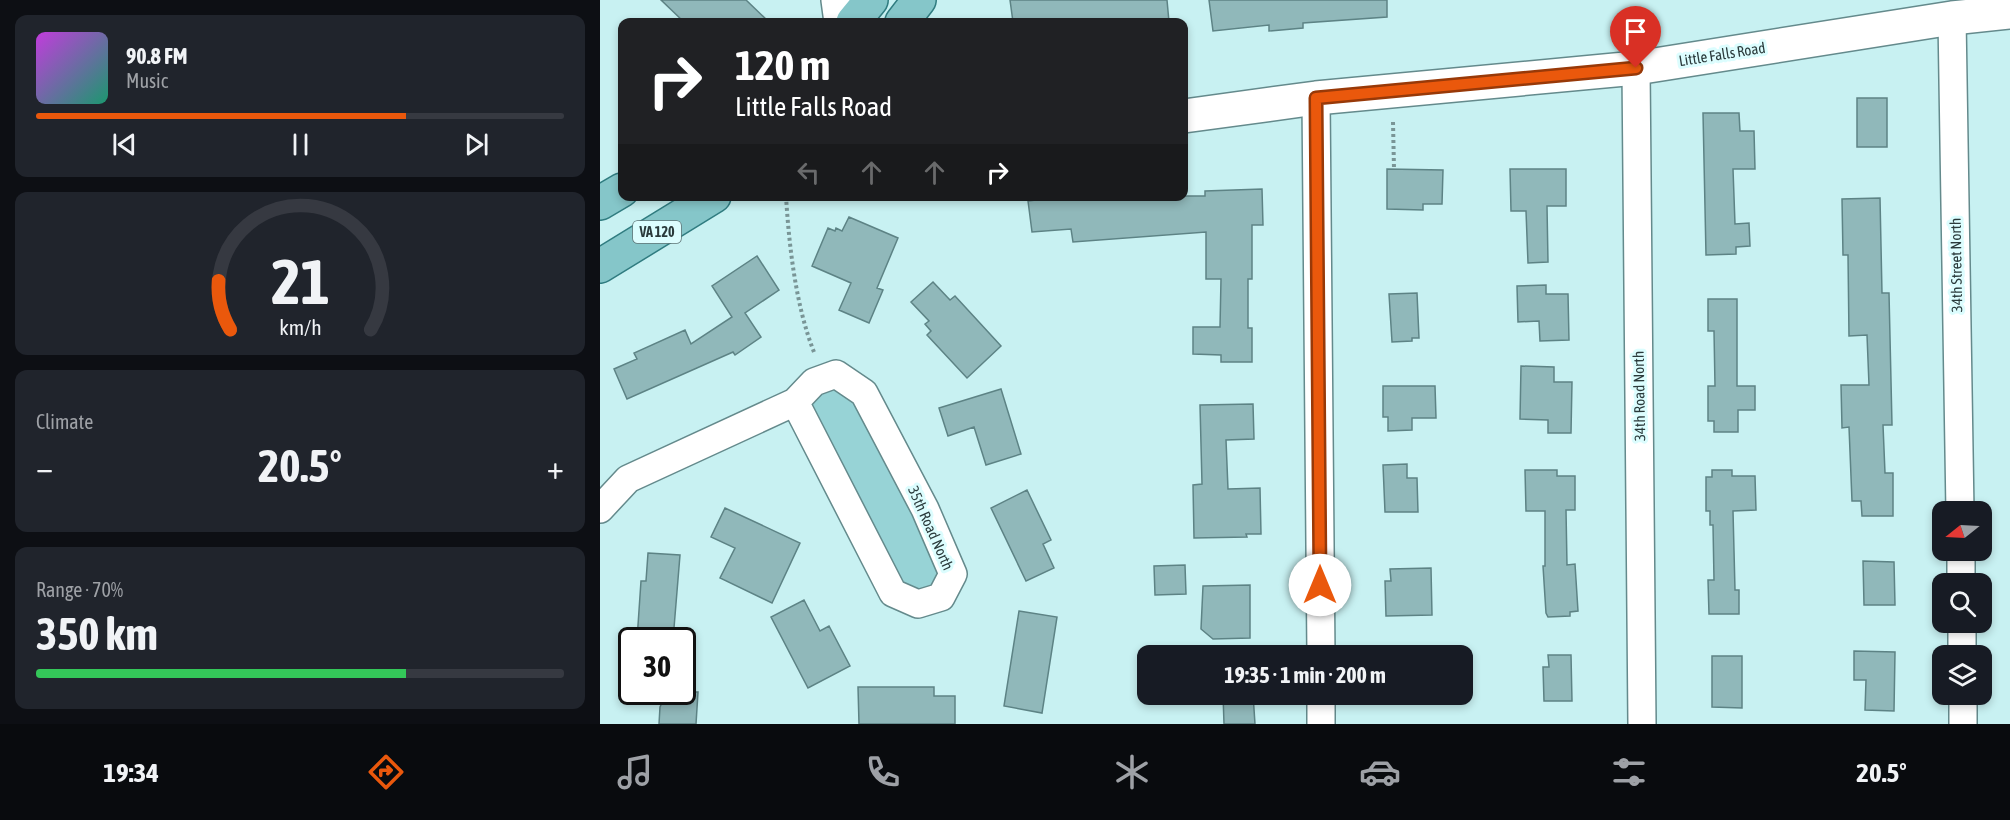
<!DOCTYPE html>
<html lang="en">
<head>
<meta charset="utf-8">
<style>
	body { margin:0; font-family:"Asap Condensed",sans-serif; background:#20242c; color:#f1f3f6; height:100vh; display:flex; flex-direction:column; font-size:22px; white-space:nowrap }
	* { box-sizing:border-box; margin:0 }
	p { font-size:20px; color:#9ea1a6 }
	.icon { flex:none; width:33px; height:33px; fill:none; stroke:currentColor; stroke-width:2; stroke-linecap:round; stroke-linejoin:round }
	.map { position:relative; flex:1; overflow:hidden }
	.sheet { display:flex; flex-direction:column; gap:15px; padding:15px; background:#0d0f14; width:600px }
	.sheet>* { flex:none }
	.top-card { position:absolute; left:18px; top:18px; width:570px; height:183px; border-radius:12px; box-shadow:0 3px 9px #0003; background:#202124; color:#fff; overflow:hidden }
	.needle { width:39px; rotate:252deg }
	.tools { position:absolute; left:1332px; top:501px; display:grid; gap:12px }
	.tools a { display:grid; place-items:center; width:60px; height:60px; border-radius:12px; background:#171b24; box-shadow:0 3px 9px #0003; font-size:30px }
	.speed { position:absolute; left:18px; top:627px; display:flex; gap:12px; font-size:30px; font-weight:700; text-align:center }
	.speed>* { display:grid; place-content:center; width:78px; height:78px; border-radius:50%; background:#171b24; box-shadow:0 3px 9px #0003; line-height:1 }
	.speed .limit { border:3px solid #111; border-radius:9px; background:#fff; color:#111 }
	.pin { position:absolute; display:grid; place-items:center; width:51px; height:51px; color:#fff; margin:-62px -26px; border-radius:50% 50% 50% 0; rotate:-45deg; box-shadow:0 0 6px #0007 }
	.pin .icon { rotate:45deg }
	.me { position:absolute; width:66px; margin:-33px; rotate:0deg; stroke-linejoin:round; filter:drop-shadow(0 0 4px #0008) }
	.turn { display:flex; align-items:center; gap:21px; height:126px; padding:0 18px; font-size:27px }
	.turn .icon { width:78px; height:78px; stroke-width:2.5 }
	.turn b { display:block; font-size:42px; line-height:51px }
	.lanes { display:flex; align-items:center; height:57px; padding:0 18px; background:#0003; justify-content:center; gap:30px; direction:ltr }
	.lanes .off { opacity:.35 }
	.big { font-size:45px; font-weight:700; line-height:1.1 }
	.sheet .tile { flex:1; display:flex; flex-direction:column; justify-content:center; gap:9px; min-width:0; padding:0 21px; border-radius:12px; background:#20242c }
	.sheet .dial { align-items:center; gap:0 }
	.dial svg { height:156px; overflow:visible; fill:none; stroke:#363941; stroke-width:7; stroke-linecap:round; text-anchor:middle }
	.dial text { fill:#f1f3f6; stroke:none }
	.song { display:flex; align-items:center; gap:18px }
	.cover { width:72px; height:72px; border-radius:9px; background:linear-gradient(135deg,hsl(290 70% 55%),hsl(160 70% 35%)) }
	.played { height:6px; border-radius:3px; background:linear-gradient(90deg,#ea580c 70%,#363941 70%) }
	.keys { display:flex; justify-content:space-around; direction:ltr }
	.heat { display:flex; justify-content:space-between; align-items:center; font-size:33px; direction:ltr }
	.charge { height:9px; border-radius:4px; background:linear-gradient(90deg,#34c759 70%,#363941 0) }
	.trip { position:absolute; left:537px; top:645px; width:336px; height:60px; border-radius:12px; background:#171b24; box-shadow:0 3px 9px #0003; font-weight:700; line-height:60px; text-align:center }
	.dock { display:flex; height:96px; justify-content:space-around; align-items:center; background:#090b0e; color:#9ea1a6 }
	.dock .icon { width:42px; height:42px }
	.dock .selected { color:#ea580c }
	.dock b { font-size:27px; color:#f1f3f6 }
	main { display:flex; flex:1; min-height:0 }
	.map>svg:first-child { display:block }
	.green { fill:#97d3d6 }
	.building { fill:#90b8ba; stroke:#5d8385; stroke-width:1.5 }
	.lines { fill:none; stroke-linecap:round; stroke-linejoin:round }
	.minor-casing { stroke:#648a8c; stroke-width:30 }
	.tertiary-casing { stroke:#648a8c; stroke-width:36 }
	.primary-casing { stroke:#307c80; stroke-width:36 }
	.path { stroke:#799596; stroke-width:4; stroke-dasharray:3 3; stroke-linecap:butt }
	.minor { stroke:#fff; stroke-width:27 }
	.tertiary { stroke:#fff; stroke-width:33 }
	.primary { stroke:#85c6c9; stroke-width:33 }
	.route-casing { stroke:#983908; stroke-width:15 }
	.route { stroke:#ea580c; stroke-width:10 }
	.labels { text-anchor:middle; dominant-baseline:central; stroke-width:6; stroke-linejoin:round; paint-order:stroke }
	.shield { fill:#dcfdfe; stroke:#5f7476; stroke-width:1.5 }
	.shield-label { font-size:14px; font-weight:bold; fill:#2a3a3b }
	.street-label { font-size:15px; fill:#2a3a3b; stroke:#dcfdfe }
</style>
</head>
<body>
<main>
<section class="sheet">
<div class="tile">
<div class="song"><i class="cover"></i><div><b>90.8 FM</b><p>Music</p></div></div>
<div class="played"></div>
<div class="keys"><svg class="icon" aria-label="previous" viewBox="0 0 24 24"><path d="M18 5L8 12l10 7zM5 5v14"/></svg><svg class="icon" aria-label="pause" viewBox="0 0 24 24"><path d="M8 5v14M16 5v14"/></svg><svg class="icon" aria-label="next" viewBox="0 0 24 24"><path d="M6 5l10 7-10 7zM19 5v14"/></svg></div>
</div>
<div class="tile dial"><svg viewBox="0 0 100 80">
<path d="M14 69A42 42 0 1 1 86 69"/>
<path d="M14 69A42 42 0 0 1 8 44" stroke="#ea580c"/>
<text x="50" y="56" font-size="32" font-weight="700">21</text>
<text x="50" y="72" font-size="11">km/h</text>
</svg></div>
<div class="tile"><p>Climate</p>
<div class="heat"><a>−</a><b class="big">20.5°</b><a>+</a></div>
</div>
<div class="tile"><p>Range · 70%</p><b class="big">350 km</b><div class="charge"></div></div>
</section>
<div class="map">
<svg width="1410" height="724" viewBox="0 0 1410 724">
	<rect width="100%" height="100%" fill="#c8f1f2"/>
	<path class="green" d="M 214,382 L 264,393 L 353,574 L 341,597 L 293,593 L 195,402 Z"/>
	<path class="building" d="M 61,0 L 146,0 L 169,22 L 84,22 Z
		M 410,0 L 567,0 L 569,22 L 413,22 Z
		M 609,0 L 787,0 L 787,17 L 703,23 L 703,28 L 669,31 L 669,25 L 613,31 Z
		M 1257,98 L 1287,98 L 1287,147 L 1257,147 Z
		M 1103,113 L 1139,113 L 1140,131 L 1154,131 L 1155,169 L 1133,169 L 1135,224 L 1149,223 L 1150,246 L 1136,247 L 1136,254 L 1106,255 Z
		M 787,169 L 843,170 L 842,204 L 823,204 L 823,210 L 787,209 Z
		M 910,169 L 966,169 L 966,206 L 947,206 L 948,262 L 928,263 L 926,211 L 911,211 Z
		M 662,189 L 663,225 L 652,225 L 652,279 L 648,279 L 648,328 L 652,328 L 652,362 L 621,362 L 621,355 L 593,354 L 593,327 L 620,327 L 621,279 L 606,279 L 606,232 L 473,242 L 471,229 L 432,232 L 428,201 L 468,196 L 605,196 L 605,191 Z
		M 1280,198 L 1282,293 L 1289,293 L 1292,425 L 1283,425 L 1285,473 L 1293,473 L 1293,516 L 1262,516 L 1261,501 L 1252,501 L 1249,427 L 1242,428 L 1241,385 L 1269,385 L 1267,335 L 1249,336 L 1248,255 L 1243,255 L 1242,199 Z
		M 249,217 L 298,238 L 277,288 L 283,290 L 269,323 L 239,310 L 251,283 L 212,266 L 228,228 L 235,231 L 236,228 L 242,231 Z
		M 157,256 L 179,290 L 145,313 L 161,337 L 135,355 L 133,352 L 27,399 L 14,369 L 37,359 L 34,353 L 85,330 L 91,344 L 132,317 L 112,286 Z
		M 333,282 L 350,300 L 355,296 L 401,346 L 367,378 L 327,335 L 331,331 L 325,324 L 329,321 L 311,302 Z
		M 946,285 L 946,294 L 968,294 L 969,340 L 940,341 L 939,321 L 918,322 L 917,286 Z
		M 817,293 L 819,338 L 812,338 L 812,341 L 792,342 L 789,294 Z
		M 1108,299 L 1137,299 L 1137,386 L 1155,386 L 1155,410 L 1138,410 L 1138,432 L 1114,432 L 1114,421 L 1108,421 L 1108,386 L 1115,386 L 1114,331 L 1108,331 Z
		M 921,366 L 954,367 L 954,382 L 972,382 L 971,433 L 948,433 L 948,420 L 920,419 Z
		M 783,386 L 835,386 L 836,418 L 812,418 L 812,430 L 788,431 L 788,417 L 783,417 Z
		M 401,389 L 421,454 L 386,465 L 374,427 L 348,436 L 339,408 Z
		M 653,404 L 654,439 L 626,440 L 628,489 L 660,488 L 661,534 L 646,534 L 647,537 L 594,538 L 593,485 L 602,484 L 600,405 Z
		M 807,464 L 807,478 L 817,478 L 818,512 L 785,512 L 783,465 Z
		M 925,470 L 957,470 L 957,476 L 975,476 L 975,510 L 966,510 L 967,565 L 975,564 L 978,611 L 970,612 L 970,616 L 948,617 L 946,613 L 943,566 L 945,566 L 945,511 L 926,511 Z
		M 1112,470 L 1132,470 L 1132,476 L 1155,476 L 1156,510 L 1133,511 L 1135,590 L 1139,590 L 1139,614 L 1109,614 L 1108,580 L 1114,580 L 1113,525 L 1110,525 L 1110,511 L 1106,511 L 1106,477 L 1112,477 Z
		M 427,490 L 451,540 L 443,544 L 454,568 L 426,581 L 391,508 Z
		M 125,508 L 200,543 L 172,603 L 120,578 L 135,548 L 111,537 Z
		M 48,553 L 80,555 L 73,640 L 37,640 L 41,581 L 46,581 Z
		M 1263,561 L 1294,562 L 1295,605 L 1264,605 Z
		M 585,565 L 586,594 L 555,595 L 554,566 Z
		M 831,568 L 832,615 L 786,616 L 785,581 L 791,581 L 790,569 Z
		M 650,585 L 650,638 L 613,639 L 601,629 L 603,586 Z
		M 204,600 L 220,631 L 229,626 L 250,666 L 208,688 L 171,617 Z
		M 419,611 L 457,617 L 442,713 L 404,706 Z
		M 1254,651 L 1295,652 L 1294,711 L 1265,710 L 1266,680 L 1254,680 Z
		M 948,655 L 971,655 L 972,701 L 944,701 L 943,667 L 949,667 Z
		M 1112,656 L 1142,656 L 1142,708 L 1112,707 Z
		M 258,687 L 334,687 L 334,696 L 355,696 L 355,724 L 259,724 Z
		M 67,692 L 98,692 L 96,724 L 59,724 L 60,707 Z
		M 623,694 L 653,694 L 655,724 L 624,724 Z"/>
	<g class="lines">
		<defs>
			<path id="minor" d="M 1352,18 L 1360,512
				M 1036,68 L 1042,724
				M 716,98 L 721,656
				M 0,509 L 28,479 L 195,402 L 214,382 L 236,374 L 264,393 L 325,509 L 353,574 L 341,597 L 318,604 L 293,593 L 195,402
				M 1361,550 L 1361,584
				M 1362,622 L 1362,656
				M 721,694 L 721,724
				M 1363,694 L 1363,724"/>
			<path id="tertiary" d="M 238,0 L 241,22
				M 584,116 L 716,98 L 1036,68 L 1352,18 L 1410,12"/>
			<path id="primary" d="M 253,22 L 271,0
				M 302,22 L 319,0
				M 0,203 L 22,190
				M 0,266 L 114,196"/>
		</defs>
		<use href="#minor" class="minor-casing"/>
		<use href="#tertiary" class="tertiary-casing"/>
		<use href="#primary" class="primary-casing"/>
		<path class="path" d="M 793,122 L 794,169
			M 186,196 C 189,246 196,307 214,352"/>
		<use href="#minor" class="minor"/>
		<use href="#tertiary" class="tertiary"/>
		<use href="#primary" class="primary"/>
	</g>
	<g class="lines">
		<defs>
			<path id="route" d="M 720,585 L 716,98 L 1036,68"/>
		</defs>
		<use href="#route" class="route-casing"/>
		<use href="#route" class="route"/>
	</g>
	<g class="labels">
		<rect class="shield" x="33" y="221" width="48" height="22" rx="4.5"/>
		<g class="shield-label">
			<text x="57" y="232">VA 120</text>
		</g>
		<g class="street-label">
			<text transform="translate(1122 54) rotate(-9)">Little Falls Road</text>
			<text transform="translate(1356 265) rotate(-91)">34th Street North</text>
			<text transform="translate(1039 396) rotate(-91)">34th Road North</text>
			<text transform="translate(331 528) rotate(66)">35th Road North</text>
		</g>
	</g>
</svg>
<div class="tools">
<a><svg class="needle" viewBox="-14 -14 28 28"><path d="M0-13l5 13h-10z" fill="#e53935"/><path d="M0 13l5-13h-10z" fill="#9ea1a6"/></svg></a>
<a><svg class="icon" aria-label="search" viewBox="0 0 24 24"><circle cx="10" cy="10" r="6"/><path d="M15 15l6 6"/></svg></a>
<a><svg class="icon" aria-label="layers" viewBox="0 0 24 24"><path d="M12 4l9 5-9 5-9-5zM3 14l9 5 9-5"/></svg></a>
</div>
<div class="speed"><div class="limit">30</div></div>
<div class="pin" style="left:1036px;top:68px;background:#d93025"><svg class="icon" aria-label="arrive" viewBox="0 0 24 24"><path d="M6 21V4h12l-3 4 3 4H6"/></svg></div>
<svg class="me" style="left:720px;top:585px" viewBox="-20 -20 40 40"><circle r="19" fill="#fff"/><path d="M0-13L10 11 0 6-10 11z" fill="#ea580c"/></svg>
<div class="trip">19:35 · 1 min · 200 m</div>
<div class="top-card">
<div class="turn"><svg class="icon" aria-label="right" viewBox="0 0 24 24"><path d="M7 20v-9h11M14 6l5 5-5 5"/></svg><div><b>120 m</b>Little Falls Road</div></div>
<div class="lanes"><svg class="icon off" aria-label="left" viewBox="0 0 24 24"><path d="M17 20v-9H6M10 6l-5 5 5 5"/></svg><svg class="icon off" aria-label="ahead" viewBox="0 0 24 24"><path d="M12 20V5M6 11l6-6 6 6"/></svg><svg class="icon off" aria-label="ahead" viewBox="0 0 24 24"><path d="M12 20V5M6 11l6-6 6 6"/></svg><svg class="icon" aria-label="right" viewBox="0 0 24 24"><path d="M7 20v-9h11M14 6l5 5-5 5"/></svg></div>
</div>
</div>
</main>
<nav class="dock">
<b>19:34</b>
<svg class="icon selected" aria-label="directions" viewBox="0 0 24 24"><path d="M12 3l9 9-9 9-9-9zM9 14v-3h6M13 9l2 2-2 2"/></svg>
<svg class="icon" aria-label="music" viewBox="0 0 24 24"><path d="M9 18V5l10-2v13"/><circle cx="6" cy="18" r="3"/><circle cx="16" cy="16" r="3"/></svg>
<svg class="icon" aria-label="phone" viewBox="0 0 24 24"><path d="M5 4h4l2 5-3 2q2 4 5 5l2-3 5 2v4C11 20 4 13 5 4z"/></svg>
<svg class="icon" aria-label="climate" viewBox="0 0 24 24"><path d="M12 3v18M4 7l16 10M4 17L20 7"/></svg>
<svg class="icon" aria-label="car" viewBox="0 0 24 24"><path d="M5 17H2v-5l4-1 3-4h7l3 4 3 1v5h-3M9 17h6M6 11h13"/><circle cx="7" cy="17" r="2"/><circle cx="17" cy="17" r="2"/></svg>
<svg class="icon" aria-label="filters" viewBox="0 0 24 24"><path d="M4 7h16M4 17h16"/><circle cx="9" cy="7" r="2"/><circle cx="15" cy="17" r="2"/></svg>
<b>20.5°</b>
</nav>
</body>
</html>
